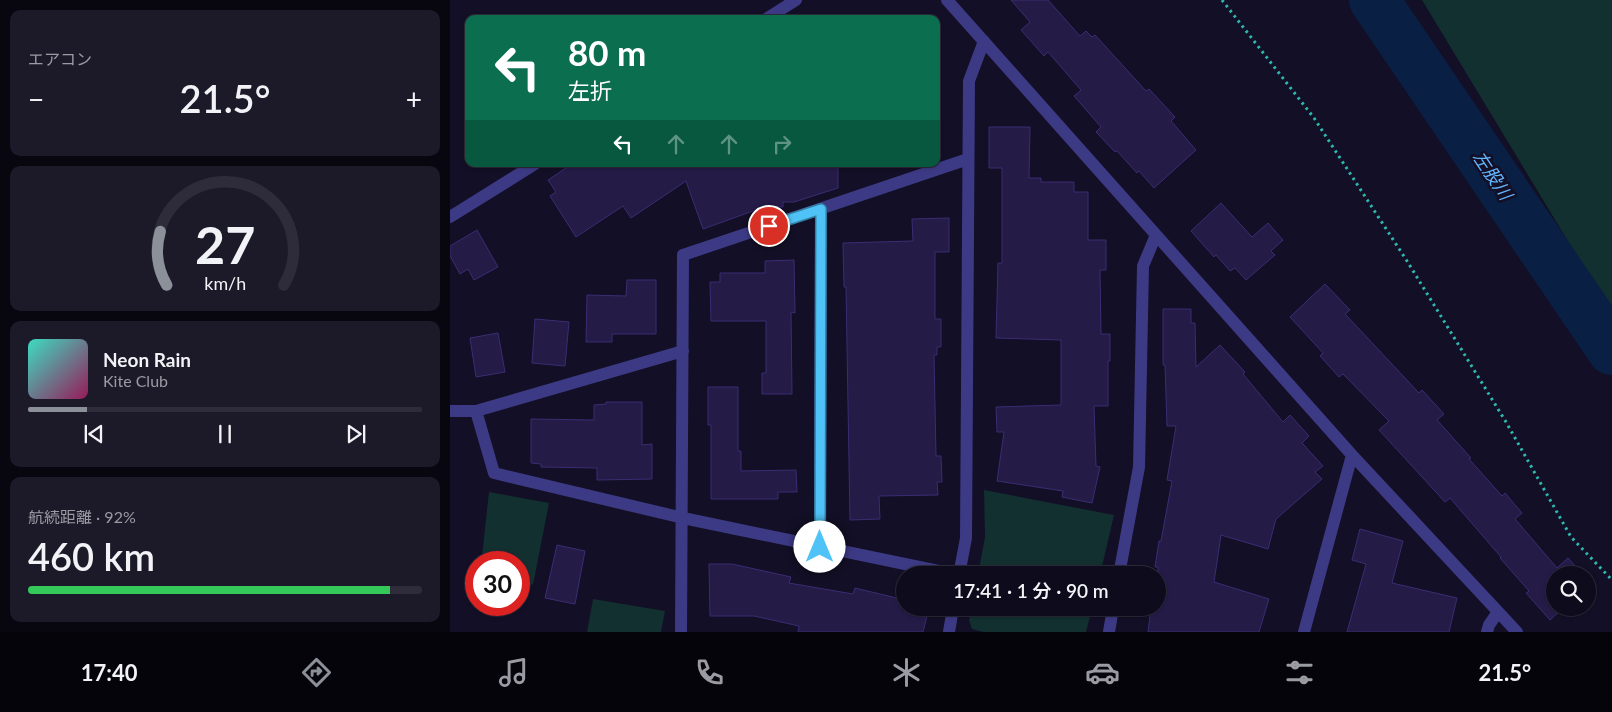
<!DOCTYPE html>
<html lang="ja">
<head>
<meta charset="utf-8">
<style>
	body { margin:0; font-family:Lato,"Noto Sans JP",sans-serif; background:#1c1929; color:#f1f3f6; height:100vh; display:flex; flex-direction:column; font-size:19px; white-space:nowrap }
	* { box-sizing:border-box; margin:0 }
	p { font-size:16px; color:#9b9ba3 }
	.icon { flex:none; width:28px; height:28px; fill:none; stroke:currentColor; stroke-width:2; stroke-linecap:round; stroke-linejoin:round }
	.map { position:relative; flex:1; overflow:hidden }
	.details { display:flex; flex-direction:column; gap:10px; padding:10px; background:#08060f; width:450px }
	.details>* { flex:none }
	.banner { position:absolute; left:15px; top:15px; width:475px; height:152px; border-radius:10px; box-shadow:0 1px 4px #0004,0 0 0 1px #2e2b3b; background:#0b6e4f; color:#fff; overflow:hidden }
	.controls { position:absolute; left:1096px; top:566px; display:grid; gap:10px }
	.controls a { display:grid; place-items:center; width:50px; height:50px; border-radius:50%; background:#0e0b1c; box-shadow:0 1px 4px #0004,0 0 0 1px #2e2b3b; font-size:25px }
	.speed { position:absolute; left:15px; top:551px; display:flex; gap:10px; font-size:25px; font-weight:700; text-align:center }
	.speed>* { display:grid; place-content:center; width:65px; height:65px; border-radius:50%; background:#0e0b1c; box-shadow:0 1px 4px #0004,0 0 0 1px #2e2b3b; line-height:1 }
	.speed .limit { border:8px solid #d22; background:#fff; color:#111 }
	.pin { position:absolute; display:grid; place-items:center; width:42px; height:42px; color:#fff; margin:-21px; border:2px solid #fff; border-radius:50%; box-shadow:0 1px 5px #0007 }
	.me { position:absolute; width:55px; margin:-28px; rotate:0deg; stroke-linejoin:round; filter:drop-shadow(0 0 4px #0008) }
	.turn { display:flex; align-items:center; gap:18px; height:105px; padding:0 20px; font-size:22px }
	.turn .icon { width:65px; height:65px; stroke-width:2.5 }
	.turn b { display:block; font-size:35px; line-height:42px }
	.lanes { display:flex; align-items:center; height:48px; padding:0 20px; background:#0003; justify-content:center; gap:25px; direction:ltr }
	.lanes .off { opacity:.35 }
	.big { font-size:38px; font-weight:600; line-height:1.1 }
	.details .widget { flex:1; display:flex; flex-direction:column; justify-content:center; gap:8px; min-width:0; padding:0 18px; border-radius:10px; background:#1c1929 }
	.details .dial { align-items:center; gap:0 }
	.dial svg { height:130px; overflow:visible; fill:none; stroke:#2e2b3b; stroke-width:7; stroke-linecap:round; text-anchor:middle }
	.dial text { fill:#f1f3f6; stroke:none }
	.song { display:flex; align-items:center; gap:15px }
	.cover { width:60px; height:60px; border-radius:8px; background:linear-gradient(135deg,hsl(170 70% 55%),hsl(330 70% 35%)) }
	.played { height:5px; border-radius:2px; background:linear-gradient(90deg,#8c9099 15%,#2e2b3b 15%) }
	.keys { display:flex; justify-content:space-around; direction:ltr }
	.heat { display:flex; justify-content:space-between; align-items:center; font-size:28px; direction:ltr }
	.charge { height:8px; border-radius:4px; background:linear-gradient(90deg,#34c759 92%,#2e2b3b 0) }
	.trip { position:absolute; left:446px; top:566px; width:270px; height:50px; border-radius:25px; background:#0e0b1c; box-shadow:0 1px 4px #0004,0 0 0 1px #2e2b3b; font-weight:600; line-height:50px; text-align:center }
	.tab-bar { display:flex; height:80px; justify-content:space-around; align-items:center; background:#06040b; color:#9b9ba3 }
	.tab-bar .icon { width:35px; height:35px }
	.tab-bar .on { color:#8c9099 }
	.tab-bar b { font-size:22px; color:#f1f3f6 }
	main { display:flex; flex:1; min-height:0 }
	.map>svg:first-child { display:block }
	.green { fill:#12302f }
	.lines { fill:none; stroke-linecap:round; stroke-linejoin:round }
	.river { stroke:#0a1f44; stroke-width:50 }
	.building { fill:#241b47; stroke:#3b2d73 }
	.path { stroke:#2fb8b0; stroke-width:3; stroke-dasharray:2.5 4; stroke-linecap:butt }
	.street { stroke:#3d3a85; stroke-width:12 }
	.route-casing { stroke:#337fa1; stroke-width:12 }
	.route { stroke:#4fc3f7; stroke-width:9 }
	.labels { text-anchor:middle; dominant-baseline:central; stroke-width:5; stroke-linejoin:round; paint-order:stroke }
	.water-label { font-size:18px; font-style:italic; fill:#62b6ff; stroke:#130f26 }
</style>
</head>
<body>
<main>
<section class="details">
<div class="widget"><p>エアコン</p>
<div class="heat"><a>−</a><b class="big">21.5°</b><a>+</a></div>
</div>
<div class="widget dial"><svg viewBox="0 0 100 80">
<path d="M14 69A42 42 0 1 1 86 69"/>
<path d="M14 69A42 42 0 0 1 10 36" stroke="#8c9099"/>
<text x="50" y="56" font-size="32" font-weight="700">27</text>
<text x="50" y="72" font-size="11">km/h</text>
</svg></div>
<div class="widget">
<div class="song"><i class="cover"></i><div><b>Neon Rain</b><p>Kite Club</p></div></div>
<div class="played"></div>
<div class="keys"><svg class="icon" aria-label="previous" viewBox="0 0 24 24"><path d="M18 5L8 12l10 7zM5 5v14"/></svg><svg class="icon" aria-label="pause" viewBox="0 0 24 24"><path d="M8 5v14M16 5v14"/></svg><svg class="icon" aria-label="next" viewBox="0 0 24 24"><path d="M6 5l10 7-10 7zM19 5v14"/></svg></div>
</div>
<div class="widget"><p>航続距離 · 92%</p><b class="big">460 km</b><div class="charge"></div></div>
</section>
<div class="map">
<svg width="1162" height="632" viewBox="0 0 1162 632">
	<rect width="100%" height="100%" fill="#130f26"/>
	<path class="green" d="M 972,0 L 1162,0 L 1162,314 Z
		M 534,490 L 664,515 L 650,575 L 528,575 L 535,537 Z
		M 39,492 L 99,503 L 83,585 L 69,577 L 69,562 L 44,562 L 32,556 Z
		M 143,599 L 215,611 L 211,632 L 137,632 Z
		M 522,608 L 642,608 L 636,632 L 533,632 L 522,629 L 519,620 Z"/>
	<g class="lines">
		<path class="river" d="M 924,0 L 1162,350"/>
	</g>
	<path class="building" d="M 561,0 L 598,0 L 630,36 L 636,31 L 642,37 L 645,35 L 696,91 L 699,89 L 725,117 L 721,121 L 746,150 L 704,188 L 689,171 L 687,173 L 667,151 L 665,152 L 646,132 L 651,127 L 624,96 L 631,90 L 598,52 L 594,56 L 571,30 L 580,22 Z
		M 539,127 L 580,127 L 579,178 L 591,178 L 591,182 L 624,182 L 624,192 L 638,192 L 638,240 L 656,240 L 656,270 L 650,270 L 651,334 L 660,334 L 660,361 L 658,361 L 658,406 L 644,406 L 646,466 L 650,467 L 642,503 L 612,497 L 613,491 L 547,481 L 554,432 L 547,432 L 546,407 L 611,405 L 611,340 L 546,338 L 548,263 L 552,263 L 552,168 L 539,168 Z
		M 122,164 L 388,164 L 388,188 L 344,202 L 333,202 L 333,207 L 314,207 L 253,229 L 236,181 L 181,218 L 173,206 L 126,237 L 100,196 L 106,192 L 98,180 Z
		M 771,203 L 802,237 L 818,223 L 833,240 L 821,251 L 825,255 L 796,280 L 785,268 L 780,271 L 766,255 L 764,257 L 741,231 Z
		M 499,218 L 499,252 L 485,252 L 485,319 L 491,319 L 491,347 L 487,347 L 487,355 L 484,355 L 486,456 L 491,456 L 492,482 L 487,482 L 488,495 L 429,496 L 430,519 L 400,520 L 396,287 L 394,287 L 393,243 L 463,241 L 462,219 Z
		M 27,230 L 48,267 L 24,280 L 18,269 L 10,274 L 0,256 L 0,246 Z
		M 344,260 L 345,313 L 341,312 L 342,394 L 312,394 L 312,373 L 316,373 L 316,321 L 261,321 L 260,282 L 270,282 L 270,273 L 315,273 L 315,261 Z
		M 177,280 L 206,280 L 206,334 L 162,334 L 162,342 L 136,342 L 137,295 L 176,296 Z
		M 875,284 L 900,310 L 895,314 L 969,393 L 972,390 L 994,414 L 987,420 L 1021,458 L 1019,459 L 1052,496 L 1055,493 L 1072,513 L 1065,519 L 1107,568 L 1118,558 L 1133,575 L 1105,575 L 1105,608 L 1113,608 L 1100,620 L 1076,593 L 1079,591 L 1050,558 L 1051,557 L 1000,498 L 995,502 L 929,430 L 939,421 L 893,374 L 889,377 L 870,356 L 873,353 L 840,317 Z
		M 713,309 L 741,309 L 741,323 L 745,323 L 746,367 L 770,345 L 795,372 L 793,374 L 833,422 L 840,415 L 859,436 L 852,443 L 873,466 L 865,472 L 872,479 L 826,519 L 818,549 L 771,535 L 764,582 L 819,599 L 809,632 L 698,632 L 701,608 L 708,608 L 708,567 L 705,567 L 709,541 L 711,541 L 722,481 L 717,480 L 726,426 L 717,426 L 715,365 L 713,365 Z
		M 85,319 L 119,322 L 115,366 L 82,363 Z
		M 48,333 L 55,372 L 26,377 L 20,338 Z
		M 258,387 L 288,387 L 288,451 L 291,451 L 291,471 L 346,470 L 347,492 L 328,492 L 328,499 L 261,499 L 261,425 L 258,425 Z
		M 156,402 L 192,402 L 192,445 L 202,444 L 202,479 L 147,480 L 147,468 L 91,467 L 91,464 L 81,463 L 81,419 L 144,420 L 144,405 L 156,404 Z
		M 910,529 L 953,541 L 942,583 L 1007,598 L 999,632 L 897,632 L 916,564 L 902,560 Z
		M 107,545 L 135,551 L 125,604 L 95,598 Z
		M 259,564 L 282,564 L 341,577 L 339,583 L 403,594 L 405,588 L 455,600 L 455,608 L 479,608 L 473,632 L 348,632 L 349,626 L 304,616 L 260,616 Z"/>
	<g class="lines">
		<path class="path" d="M 772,0 L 864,118 L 957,261 L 1056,422 L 1121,537 L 1162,580"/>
		<path class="street" d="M 497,0 L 902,455 L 1067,632
			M 316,19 L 346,0
			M 0,217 L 85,164
			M 0,411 L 26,411 L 233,351
			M 26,411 L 44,473 L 233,518 L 508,575
			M 370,547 L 371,209
			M 509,575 L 516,538 L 519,81 L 534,41
			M 669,575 L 689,467 L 693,266 L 706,235
			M 231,632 L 233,255 L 518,159
			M 499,632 L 503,608
			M 659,632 L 663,608
			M 854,632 L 902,455
			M 1037,632 L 1039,625 L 1048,612"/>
	</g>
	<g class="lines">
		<defs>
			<path id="route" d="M 319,226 L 371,209 L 370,547"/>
		</defs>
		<use href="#route" class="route-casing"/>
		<use href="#route" class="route"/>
	</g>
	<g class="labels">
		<g class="water-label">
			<text transform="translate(1043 175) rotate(56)">左股川</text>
		</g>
	</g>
</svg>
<div class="controls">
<a><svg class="icon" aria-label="search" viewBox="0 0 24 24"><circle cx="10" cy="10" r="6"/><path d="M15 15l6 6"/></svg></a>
</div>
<div class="speed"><div class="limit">30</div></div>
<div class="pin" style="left:319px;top:226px;background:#d93025"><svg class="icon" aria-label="arrive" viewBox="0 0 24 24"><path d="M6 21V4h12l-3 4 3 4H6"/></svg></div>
<svg class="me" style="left:370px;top:547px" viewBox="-20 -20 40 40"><circle r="19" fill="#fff"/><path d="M0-13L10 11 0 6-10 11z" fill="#4fc3f7"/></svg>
<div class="trip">17:41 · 1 分 · 90 m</div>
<div class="banner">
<div class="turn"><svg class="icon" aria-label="left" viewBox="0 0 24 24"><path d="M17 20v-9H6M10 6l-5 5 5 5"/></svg><div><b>80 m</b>左折</div></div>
<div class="lanes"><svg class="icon" aria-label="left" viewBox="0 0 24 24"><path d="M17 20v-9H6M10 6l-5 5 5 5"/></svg><svg class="icon off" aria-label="ahead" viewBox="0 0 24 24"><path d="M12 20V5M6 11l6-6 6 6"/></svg><svg class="icon off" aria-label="ahead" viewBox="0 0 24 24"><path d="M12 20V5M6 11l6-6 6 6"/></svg><svg class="icon off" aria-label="right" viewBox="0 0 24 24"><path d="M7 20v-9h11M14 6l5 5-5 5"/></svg></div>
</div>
</div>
</main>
<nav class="tab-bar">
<b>17:40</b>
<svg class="icon on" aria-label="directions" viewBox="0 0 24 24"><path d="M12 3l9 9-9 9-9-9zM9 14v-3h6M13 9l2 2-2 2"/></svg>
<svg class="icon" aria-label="music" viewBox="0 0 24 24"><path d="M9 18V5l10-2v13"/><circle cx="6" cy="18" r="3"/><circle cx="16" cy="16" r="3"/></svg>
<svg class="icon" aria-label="phone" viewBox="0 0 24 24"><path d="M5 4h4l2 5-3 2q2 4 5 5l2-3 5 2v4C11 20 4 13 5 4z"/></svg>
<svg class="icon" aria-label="climate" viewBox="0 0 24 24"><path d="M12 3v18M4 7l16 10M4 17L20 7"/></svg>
<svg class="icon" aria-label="car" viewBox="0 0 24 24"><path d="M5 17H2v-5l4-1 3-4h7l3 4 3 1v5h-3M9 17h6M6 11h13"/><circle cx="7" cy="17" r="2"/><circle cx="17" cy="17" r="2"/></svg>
<svg class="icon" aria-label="filters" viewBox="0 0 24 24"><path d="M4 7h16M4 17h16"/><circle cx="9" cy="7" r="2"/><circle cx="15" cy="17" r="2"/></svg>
<b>21.5°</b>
</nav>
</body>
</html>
